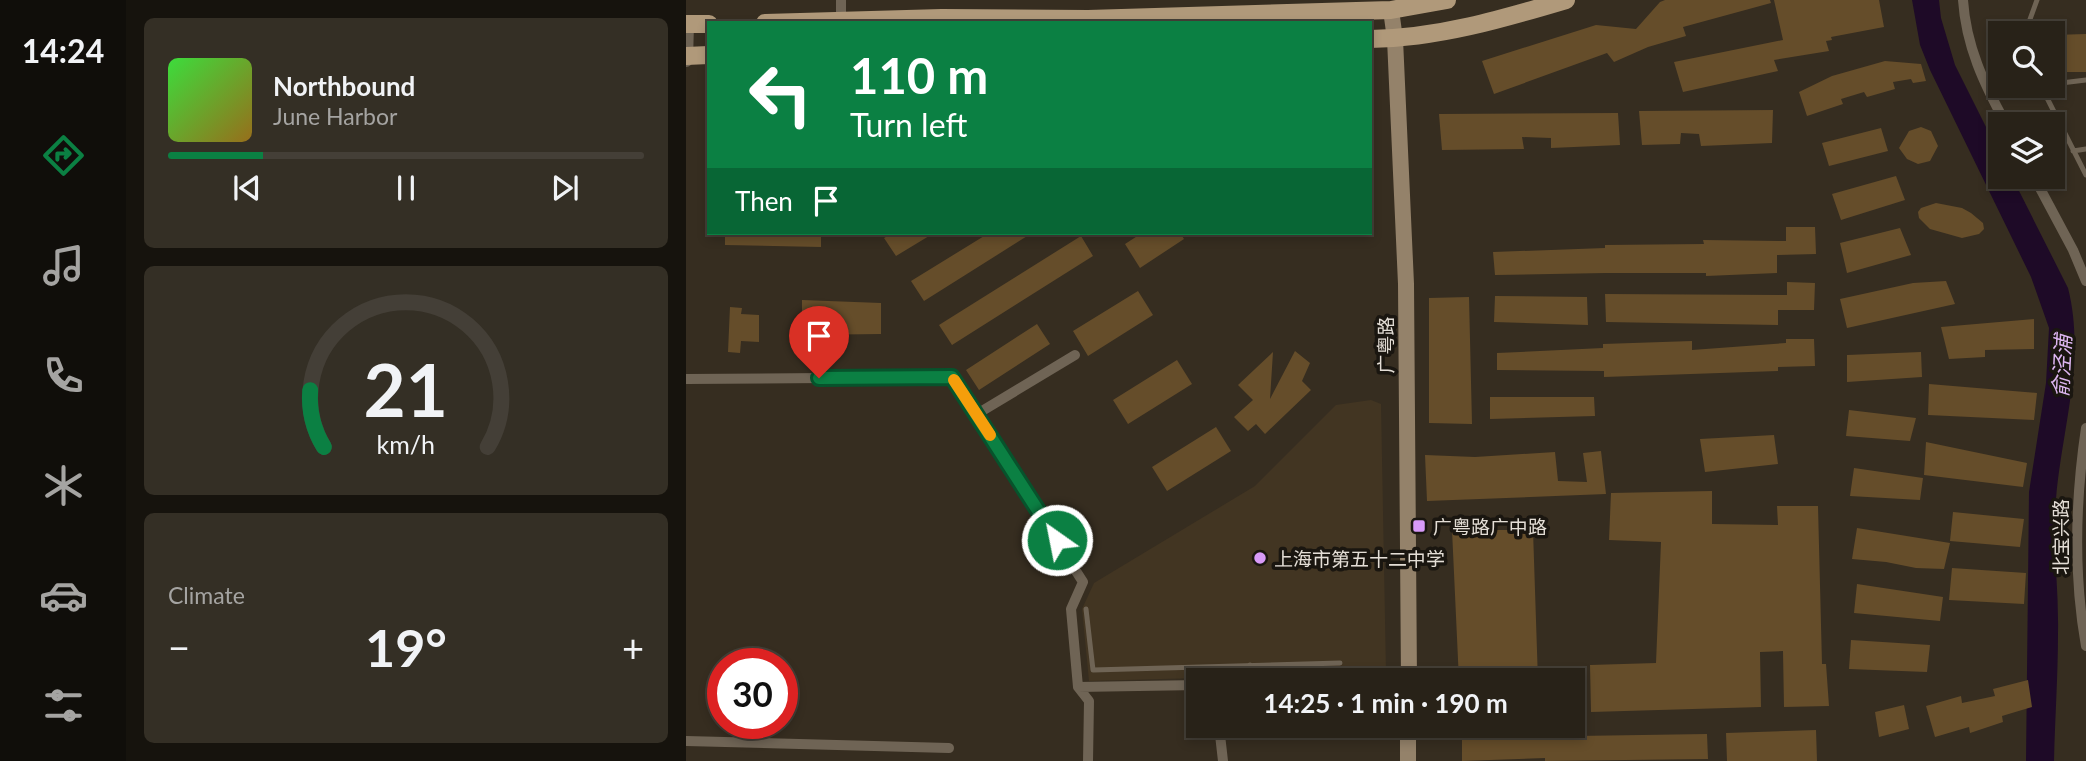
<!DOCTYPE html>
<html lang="en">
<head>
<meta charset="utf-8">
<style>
	body { margin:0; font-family:Lato,"Noto Sans SC",sans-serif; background:#342f25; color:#f1f3f6; height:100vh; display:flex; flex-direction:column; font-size:26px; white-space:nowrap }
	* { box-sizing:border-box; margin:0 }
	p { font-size:23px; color:#a5a4a2 }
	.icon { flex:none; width:38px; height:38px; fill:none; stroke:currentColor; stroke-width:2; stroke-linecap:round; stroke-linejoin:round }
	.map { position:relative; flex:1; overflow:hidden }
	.sheet { display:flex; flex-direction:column; gap:18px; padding:18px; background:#16130d; width:560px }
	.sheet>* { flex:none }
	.guide { position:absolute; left:21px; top:21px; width:665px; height:214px; border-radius:0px; box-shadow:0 4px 10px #0003,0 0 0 2px #443f37; background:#0b8043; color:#fff; overflow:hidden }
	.buttons { position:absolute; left:1302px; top:21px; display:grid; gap:14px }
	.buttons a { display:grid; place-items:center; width:77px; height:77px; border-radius:0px; background:#282218; box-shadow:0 4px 10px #0003,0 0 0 2px #443f37; font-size:35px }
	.speed { position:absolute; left:21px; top:648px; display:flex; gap:14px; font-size:35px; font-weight:700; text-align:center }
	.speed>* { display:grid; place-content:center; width:91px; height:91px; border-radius:50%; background:#282218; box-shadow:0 4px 10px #0003,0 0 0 2px #443f37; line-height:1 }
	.speed .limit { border:10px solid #d22; background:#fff; color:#111 }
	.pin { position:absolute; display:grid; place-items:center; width:60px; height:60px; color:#fff; margin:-72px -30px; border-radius:50% 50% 50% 0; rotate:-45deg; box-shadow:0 0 7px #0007 }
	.pin .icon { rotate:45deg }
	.me { position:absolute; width:77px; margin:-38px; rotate:327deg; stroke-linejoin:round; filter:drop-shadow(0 0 5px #0008) }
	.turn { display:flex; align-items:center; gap:24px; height:147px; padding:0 28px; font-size:32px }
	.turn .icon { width:91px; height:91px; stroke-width:2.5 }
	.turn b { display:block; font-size:49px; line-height:60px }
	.then { display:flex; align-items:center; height:66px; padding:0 28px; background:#0003; gap:14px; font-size:26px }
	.big { font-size:52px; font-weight:700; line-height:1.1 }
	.sheet .card { flex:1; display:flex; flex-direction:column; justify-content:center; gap:10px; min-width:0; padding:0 24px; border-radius:10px; background:#342f25 }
	.sheet .dial { align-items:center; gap:0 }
	.dial svg { height:182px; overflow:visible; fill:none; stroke:#443f37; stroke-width:7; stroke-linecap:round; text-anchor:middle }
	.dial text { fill:#f1f3f6; stroke:none }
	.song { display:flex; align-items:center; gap:21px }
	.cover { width:84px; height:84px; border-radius:10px; background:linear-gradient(135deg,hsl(120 70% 55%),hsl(40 70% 35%)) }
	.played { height:7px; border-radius:4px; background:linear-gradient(90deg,#0b8043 20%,#443f37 20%) }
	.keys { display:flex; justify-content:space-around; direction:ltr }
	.heat { display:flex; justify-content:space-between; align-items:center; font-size:38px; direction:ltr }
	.trip { position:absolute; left:500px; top:668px; width:399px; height:70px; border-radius:0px; background:#282218; box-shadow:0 4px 10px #0003,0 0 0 2px #443f37; font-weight:700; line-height:70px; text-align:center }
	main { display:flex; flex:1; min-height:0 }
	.dock { display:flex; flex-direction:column; width:126px; justify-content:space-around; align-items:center; background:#100e0a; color:#a5a4a2 }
	.dock .icon { width:49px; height:49px }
	.dock .active { color:#0b8043 }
	.dock b { font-size:32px; color:#f1f3f6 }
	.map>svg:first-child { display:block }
	.built { fill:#423522 }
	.water { fill:#1e0a27 }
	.building { fill:#654d2a }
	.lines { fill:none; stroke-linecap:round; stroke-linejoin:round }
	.service { stroke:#6f6455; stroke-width:5 }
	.minor { stroke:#6f6455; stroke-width:10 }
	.tertiary { stroke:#6f6455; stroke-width:14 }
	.secondary { stroke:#94826a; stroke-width:16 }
	.primary { stroke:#b0997a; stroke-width:18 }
	.route-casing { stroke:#07532c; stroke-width:18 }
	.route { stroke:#0b8043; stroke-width:12 }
	.slow { stroke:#f59e0b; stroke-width:12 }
	.poi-dot { fill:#d89af8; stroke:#1a1610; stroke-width:2.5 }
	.labels { text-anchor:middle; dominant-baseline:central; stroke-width:7; stroke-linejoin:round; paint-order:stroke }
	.street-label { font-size:19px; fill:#e4ded6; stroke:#1a1610 }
	.poi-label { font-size:19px; fill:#e4ded6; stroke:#1a1610; text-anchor:start }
	.water-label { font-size:21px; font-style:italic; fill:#ddb6f1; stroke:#1a1610 }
</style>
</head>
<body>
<main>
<nav class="dock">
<b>14:24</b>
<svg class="icon active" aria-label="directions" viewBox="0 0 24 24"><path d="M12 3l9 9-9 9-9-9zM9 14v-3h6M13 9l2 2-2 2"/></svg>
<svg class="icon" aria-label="music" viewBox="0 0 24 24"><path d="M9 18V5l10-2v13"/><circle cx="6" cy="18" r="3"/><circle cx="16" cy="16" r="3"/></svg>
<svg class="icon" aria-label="phone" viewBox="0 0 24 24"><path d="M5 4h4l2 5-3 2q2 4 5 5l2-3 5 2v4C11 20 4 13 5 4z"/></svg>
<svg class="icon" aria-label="climate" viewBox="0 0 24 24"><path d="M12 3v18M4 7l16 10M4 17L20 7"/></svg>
<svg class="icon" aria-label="car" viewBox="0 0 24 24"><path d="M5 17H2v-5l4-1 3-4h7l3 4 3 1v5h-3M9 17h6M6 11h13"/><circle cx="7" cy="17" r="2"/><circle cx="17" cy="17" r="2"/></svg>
<svg class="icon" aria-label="filters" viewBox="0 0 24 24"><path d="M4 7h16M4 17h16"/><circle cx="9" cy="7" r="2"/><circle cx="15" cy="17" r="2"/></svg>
</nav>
<section class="sheet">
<div class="card">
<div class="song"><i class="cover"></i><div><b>Northbound</b><p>June Harbor</p></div></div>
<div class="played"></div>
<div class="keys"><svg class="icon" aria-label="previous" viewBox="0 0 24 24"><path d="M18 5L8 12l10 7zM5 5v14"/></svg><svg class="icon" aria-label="pause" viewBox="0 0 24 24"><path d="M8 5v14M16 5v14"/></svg><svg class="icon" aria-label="next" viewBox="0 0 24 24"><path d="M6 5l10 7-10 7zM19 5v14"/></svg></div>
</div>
<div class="card dial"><svg viewBox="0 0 100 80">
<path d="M14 69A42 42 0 1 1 86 69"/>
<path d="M14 69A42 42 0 0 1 8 44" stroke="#0b8043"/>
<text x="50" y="56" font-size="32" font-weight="700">21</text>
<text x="50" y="72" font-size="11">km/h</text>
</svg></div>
<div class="card"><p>Climate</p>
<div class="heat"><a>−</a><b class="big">19°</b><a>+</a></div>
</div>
</section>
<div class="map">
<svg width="1400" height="761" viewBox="0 0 1400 761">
	<rect width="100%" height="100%" fill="#362d20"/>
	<path class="built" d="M 685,400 L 695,404 L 700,673 L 403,681 L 396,609 L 408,583 L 569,486 L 650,405 Z"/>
	<path class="water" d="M 1226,0 L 1253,0 L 1255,18 L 1269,65 L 1314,155 L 1314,177 L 1326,177 L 1382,288 C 1400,359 1376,428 1370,499 C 1366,544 1373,588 1372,633 C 1372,676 1369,718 1368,761 L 1340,761 L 1343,492 L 1360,383 L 1363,328 L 1345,277 L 1244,70 L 1234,45 Z"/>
	<path class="building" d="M 979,0 L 1084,0 L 1085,3 L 997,27 L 1000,36 L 962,47 L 928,62 L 921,53 L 808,94 L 796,61 L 910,25 L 950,29 L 974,2 Z
		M 1088,0 L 1193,0 L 1198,27 L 1145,37 L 1146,40 L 1140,41 L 1143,51 L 1088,60 L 1092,71 L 997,92 L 988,62 L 1097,40 Z
		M 1400,34 L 1400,72 L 1367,72 L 1367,35 Z
		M 1199,61 L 1235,64 L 1240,81 L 1227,83 L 1225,79 L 1207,82 L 1209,89 L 1181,97 L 1178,92 L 1155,99 L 1157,104 L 1121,116 L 1113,92 L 1146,76 Z
		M 1087,110 L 1086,143 L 1015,146 L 1013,134 L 995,133 L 994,144 L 956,145 L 953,111 Z
		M 932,113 L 934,145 L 865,148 L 865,138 L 836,137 L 838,149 L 756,150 L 753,114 Z
		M 1235,127 L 1245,131 L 1252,146 L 1244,161 L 1232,164 L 1221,159 L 1213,148 L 1223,131 Z
		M 1195,128 L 1202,151 L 1143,166 L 1136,143 Z
		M 1210,176 L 1219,200 L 1155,220 L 1146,194 Z
		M 1250,203 L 1276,208 L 1285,213 L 1297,223 L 1298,229 L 1293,234 L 1276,238 L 1244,229 L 1233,218 L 1232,212 L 1235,208 Z
		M 1100,227 L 1129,227 L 1130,254 L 1091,255 L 1091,273 L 1020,276 L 1020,273 L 920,273 L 809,275 L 807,252 L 919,248 L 919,245 L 1018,244 L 1017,240 L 1100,241 Z
		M 1214,228 L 1225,255 L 1161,273 L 1154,243 Z
		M 39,233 L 135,233 L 135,247 L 39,245 Z
		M 207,233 L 248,233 L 210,256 L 198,238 Z
		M 303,233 L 346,233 L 238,301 L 225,281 Z
		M 456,233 L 494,233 L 498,239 L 454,268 L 439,244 Z
		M 395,236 L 407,256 L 266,345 L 253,325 Z
		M 1260,281 L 1269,304 L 1161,328 L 1154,299 L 1227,283 Z
		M 1101,282 L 1129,283 L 1128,310 L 1092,310 L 1092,325 L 920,322 L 919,294 L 1101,295 Z
		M 452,291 L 467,315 L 402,356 L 387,331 Z
		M 809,296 L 901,297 L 902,325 L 808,322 Z
		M 783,297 L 786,424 L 743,423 L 743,298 Z
		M 116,300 L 195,303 L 195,334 L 116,335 Z
		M 44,307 L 56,308 L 55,314 L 73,315 L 73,342 L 55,341 L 54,353 L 42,352 Z
		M 1348,319 L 1348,349 L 1299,350 L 1299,357 L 1263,359 L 1255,327 Z
		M 351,324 L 364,344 L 293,390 L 280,370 Z
		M 1100,339 L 1128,339 L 1129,366 L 1092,367 L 1092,371 L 918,377 L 918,371 L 811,370 L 811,353 L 917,348 L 917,344 L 1006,341 L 1006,350 L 1100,343 Z
		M 609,351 L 624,363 L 616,381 L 625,390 L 579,434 L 570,424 L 562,431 L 548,417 L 567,400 L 552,385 L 587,352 L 584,399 Z
		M 1235,352 L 1236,377 L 1161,382 L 1161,355 Z
		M 491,360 L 506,384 L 442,424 L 427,400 Z
		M 1243,384 L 1351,393 L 1348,420 L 1242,415 Z
		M 804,397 L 908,397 L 909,416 L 804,419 Z
		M 1163,410 L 1230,418 L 1224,441 L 1160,436 Z
		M 530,427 L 545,451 L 481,491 L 466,467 Z
		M 1088,435 L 1092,464 L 1019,472 L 1014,439 Z
		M 1240,442 L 1341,463 L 1337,487 L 1238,475 Z
		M 915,451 L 920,494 L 741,501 L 739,455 L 789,457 L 869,452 L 872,481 L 901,482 L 897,453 Z
		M 1168,468 L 1237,478 L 1234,500 L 1164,496 Z
		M 1026,491 L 1026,524 L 1092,525 L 1091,506 L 1132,506 L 1136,664 L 1140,664 L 1143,706 L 1098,707 L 1097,651 L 1074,652 L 1075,707 L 905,712 L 904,665 L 970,663 L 975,542 L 923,540 L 925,493 Z
		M 1267,512 L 1338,519 L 1334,547 L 1264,541 Z
		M 1171,528 L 1264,543 L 1258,569 L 1230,568 L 1200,562 L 1166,559 Z
		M 766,530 L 847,530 L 852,681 L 773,681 Z
		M 1266,568 L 1340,573 L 1338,604 L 1263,600 Z
		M 1171,584 L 1257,597 L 1254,621 L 1168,613 Z
		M 1165,640 L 1244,645 L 1241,672 L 1163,669 Z
		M 1342,680 L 1346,707 L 1316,716 L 1317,722 L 1284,733 L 1283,727 L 1249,737 L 1240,706 L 1275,696 L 1276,703 L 1309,696 L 1307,689 Z
		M 1218,705 L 1223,729 L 1193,737 L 1189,712 Z
		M 776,726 L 890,730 L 890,736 L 1021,734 L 1022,759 L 859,761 L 859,758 L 776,761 Z
		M 1130,730 L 1131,761 L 1041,761 L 1040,733 Z"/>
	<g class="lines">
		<path class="service" d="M 1339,33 L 1351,0
			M 1367,84 L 1400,80
			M 1355,86 L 1400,175
			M 1387,151 L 1400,149
			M 400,609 L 407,670 L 654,663
			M 564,681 L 564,665"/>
		<path class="minor" d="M 155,0 L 155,23
			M 1277,0 C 1280,46 1298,84 1320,124
			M 1348,177 L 1387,250 L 1400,281
			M 0,379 L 266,377 L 397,582 L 385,609 L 392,687 L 403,701 L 402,761
			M 291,414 L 389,355
			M 1400,428 C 1389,502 1387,573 1400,646
			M 706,681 L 723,680
			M 392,687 L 513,685
			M 533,726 L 537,761
			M 0,741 L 263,748"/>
		<path class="tertiary" d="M 0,60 L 1,24"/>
		<path class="secondary" d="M 705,10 L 709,39 L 720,284 L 723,681
			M 722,761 L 722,726"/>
		<path class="primary" d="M 79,23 L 256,18 L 402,19 L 705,10 L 761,0
			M 0,24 L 23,24
			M 684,39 C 752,38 816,19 880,0
			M 0,56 L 23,55"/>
	</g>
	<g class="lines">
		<defs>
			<path id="route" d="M 133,378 L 266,377 L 371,540"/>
		</defs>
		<use href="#route" class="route-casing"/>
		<use href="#route" class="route"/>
		<path class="slow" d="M 268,380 L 304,435"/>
	</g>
	<g class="poi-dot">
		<rect x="726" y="519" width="14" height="14" rx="3.5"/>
		<circle cx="574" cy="558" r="7"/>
	</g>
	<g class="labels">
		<g class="street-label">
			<text transform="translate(699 345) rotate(-90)">广粤路</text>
			<text transform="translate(1374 537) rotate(-90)">北宝兴路</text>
		</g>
		<g class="poi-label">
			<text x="747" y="526">广粤路广中路</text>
			<text x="588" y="558">上海市第五十二中学</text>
		</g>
		<g class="water-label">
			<text transform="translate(1375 366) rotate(-87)">俞泾浦</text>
		</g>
	</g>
</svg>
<div class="buttons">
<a><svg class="icon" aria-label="search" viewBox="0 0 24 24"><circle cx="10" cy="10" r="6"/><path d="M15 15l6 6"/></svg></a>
<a><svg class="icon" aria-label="layers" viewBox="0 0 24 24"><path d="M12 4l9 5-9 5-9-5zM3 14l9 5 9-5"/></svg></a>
</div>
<div class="speed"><div class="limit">30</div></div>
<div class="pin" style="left:133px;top:378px;background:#d93025"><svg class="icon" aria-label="arrive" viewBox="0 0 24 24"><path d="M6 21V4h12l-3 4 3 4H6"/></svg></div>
<svg class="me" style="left:371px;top:540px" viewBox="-20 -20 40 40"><circle r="17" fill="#0b8043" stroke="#fff" stroke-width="3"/><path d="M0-11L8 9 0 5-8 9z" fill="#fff"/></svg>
<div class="trip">14:25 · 1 min · 190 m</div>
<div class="guide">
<div class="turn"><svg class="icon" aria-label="left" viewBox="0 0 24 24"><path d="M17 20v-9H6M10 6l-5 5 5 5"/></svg><div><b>110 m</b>Turn left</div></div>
<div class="then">Then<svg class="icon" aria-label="arrive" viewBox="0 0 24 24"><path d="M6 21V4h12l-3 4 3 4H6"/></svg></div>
</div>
</div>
</main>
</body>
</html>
